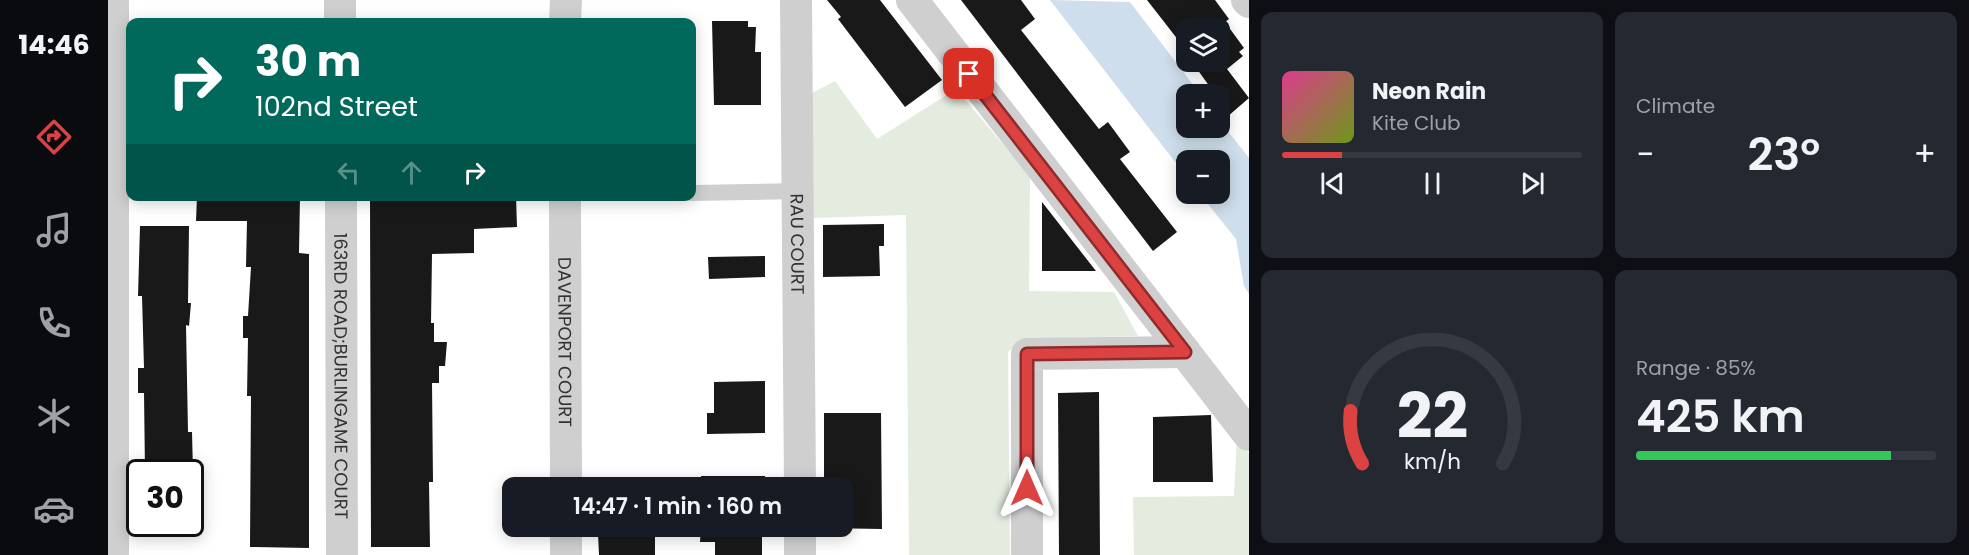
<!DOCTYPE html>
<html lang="en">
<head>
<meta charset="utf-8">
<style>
	body { margin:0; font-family:Poppins,sans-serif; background:#242831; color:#f1f3f6; height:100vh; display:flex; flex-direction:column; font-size:22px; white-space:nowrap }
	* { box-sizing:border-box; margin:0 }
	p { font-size:20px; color:#9ea1a6 }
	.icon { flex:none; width:33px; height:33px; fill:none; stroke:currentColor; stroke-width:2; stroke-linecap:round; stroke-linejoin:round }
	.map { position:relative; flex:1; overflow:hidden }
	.details { display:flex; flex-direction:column; gap:12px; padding:12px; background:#0d0f14; width:720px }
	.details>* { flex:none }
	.guide { position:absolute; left:18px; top:18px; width:570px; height:183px; border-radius:12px; box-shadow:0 3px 15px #0003; background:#00695c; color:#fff; overflow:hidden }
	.buttons { position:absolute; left:1068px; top:18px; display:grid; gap:12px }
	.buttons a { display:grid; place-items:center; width:54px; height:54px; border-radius:12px; background:#171b24; box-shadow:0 3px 15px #0003; font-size:30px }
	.speed { position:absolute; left:18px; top:459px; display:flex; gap:12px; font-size:30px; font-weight:700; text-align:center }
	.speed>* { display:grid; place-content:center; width:78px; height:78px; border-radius:50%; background:#171b24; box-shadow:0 3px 15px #0003; line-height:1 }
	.speed .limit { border:3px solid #111; border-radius:9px; background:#fff; color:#111 }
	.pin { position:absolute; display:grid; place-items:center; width:51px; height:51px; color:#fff; margin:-26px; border-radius:12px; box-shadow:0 3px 9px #0006 }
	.me { position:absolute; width:66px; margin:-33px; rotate:0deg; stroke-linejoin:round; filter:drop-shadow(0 0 4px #0008) }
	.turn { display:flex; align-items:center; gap:21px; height:126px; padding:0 30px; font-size:27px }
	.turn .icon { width:78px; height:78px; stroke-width:2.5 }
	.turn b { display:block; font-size:42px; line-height:51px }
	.lanes { display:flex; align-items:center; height:57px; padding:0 30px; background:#0003; justify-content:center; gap:30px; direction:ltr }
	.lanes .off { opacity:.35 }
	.big { font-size:45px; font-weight:600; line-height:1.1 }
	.details .tile { flex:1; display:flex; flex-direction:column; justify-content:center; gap:9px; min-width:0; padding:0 21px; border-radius:12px; background:#242831 }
	.details .dial { align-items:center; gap:0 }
	.dial svg { height:156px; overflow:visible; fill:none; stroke:#363941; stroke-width:7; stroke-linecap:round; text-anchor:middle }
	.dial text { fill:#f1f3f6; stroke:none }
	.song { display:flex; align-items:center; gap:18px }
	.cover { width:72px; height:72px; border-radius:9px; background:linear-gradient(135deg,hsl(330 70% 55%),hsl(80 70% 35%)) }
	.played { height:6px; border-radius:3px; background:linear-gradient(90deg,#dc4241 20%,#363941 20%) }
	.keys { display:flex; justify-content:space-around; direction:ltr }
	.heat { display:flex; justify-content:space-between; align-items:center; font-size:33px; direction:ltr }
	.charge { height:9px; border-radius:4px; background:linear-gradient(90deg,#34c759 85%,#363941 0) }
	.details .tiles { flex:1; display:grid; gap:12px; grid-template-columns:repeat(2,1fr) }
	.trip { position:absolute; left:394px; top:477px; width:351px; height:60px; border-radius:12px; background:#171b24; box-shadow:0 3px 15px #0003; font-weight:600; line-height:60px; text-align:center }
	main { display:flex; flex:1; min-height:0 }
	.dock { display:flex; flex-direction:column; width:108px; justify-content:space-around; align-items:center; background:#090b0e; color:#9ea1a6 }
	.dock .icon { width:42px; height:42px }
	.dock .active { color:#dc4241 }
	.dock b { font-size:27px; color:#f1f3f6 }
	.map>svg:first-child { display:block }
	.green { fill:#e4ebdf }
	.water { fill:#cfdeec }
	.building { fill:#191919 }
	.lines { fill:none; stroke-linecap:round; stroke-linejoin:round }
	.lane { stroke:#cfcfcf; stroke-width:16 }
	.street { stroke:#cfcfcf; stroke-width:32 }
	.route-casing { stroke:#8f2b2a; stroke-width:15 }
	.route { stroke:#dc4241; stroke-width:10 }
	.labels { text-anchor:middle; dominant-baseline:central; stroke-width:6; stroke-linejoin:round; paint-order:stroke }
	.street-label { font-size:18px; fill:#323232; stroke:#fff }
</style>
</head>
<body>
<main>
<nav class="dock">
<b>14:46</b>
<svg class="icon active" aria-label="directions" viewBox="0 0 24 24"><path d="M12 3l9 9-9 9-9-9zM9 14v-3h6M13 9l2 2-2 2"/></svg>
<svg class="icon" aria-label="music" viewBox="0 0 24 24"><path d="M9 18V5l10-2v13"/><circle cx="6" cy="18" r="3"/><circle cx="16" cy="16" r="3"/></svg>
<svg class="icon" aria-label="phone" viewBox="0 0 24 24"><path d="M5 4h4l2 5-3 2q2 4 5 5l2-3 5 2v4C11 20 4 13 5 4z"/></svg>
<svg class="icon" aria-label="climate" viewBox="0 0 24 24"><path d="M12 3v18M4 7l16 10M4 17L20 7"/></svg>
<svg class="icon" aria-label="car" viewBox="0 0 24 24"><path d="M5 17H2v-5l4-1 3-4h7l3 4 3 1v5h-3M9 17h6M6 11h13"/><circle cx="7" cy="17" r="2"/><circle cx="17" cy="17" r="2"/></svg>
</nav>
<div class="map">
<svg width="1141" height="555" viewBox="0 0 1141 555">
	<rect width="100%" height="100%" fill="#fff"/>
	<path class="green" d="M 727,81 L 769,139 L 848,89 L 922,176 L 921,291 L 1006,292 L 1030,336 L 913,339 L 900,352 L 902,555 L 801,555 L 798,215 L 705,218 L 700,95 Z
		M 1129,435 L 1141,454 L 1141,555 L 1026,555 L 1025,497 L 1126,496 Z"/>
	<path class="water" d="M 942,0 L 1022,2 L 1092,94 L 1078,94 L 1078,128 L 1112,128 L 1112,121 L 1141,158 L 1141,294 L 1136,286 L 1128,239 L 1092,194 L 1112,194 L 1112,160 L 1078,160 L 1078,176 Z"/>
	<path class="building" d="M 719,0 L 772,0 L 834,80 L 797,107 L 730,19 L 733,17 Z
		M 853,0 L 913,0 L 927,19 L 913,30 L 991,129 L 1000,122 L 1022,152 L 1012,159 L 1069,232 L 1045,251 Z
		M 1039,0 L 1107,0 L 1121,19 L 1117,22 L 1136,48 L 1131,52 L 1135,56 L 1119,69 L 1141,98 L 1112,123 L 1112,94 L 1107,94 L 1084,62 L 1112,62 L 1112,28 L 1078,28 L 1078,50 Z
		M 604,21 L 640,21 L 640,27 L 648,27 L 647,52 L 653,52 L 653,105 L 606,105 Z
		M 89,196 L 192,196 L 191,253 L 201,254 L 201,548 L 142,547 L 143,396 L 139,396 L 140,338 L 135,338 L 135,316 L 140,316 L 143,267 L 138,267 L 139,221 L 88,221 Z
		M 374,196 L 408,196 L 409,227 L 366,229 L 366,253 L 324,254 L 323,323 L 326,323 L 326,342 L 339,342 L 337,366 L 331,366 L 331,383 L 324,383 L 325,482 L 321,482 L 322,547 L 263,547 L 262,197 L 314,199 L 314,201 L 374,199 Z
		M 934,202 L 988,271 L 934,271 Z
		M 776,224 L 776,246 L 771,246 L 772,276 L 715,277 L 715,225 Z
		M 32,226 L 81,226 L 80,303 L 83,303 L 81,326 L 78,325 L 80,432 L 84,432 L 85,472 L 37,472 L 36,393 L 30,393 L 30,368 L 36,368 L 34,296 L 30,296 Z
		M 657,256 L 657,277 L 601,279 L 600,257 Z
		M 657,381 L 657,433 L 599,434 L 599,413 L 606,413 L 606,382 Z
		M 991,392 L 992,555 L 951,555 L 950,393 Z
		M 716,413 L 773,413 L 774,529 L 716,528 L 735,526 L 735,488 L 716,488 Z
		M 1045,417 L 1103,415 L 1105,482 L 1045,482 Z
		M 593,476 L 657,476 L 657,488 L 593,488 Z
		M 593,526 L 658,526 L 658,531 L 654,531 L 654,555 L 607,555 L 607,542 L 592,542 Z
		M 490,534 L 547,534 L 547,555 L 491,555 Z"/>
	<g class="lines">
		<path class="lane" d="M 584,193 L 692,191"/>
		<g class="street">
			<path d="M 232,0 L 232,22"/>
			<path id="s1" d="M 688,0 L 692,488"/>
			<path d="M 804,0 L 1141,435"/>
			<path d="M 1139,0 L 1141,2"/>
			<path d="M 457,22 L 458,0"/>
			<path id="s2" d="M 233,196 L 234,555"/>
			<path id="s3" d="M 457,196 L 458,488"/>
			<path d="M 458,526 L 458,555"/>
			<path d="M 692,526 L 692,555"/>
			<path d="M 5,555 L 5,0"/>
			<path d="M 919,555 L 919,354 L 1077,352"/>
		</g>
	</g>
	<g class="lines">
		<defs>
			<path id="route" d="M 861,74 L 1077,352 L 919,354 L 919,488"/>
		</defs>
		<use href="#route" class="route-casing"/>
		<use href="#route" class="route"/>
	</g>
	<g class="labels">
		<g class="street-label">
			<text stroke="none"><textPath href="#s1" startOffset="244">RAU COURT</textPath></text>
			<text stroke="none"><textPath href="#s3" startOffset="146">DAVENPORT COURT</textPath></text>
			<text stroke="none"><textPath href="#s2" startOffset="180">163RD ROAD;BURLINGAME COURT</textPath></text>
		</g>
	</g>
</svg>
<div class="buttons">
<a><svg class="icon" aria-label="layers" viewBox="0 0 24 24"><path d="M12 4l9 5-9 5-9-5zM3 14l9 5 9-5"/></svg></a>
<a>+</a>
<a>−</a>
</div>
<div class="speed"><div class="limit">30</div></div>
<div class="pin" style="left:861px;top:74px;background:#d93025"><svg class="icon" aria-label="arrive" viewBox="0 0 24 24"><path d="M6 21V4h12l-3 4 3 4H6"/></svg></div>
<svg class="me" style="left:919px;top:488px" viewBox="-20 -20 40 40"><path d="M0-17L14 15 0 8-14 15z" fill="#dc4241" stroke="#fff" stroke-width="4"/></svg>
<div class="trip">14:47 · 1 min · 160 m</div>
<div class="guide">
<div class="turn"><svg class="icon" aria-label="right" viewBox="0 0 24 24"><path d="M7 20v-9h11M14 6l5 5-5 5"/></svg><div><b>30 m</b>102nd Street</div></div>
<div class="lanes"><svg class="icon off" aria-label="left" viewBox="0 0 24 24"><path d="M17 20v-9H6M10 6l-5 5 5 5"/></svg><svg class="icon off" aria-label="ahead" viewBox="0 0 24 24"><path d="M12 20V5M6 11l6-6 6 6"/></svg><svg class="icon" aria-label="right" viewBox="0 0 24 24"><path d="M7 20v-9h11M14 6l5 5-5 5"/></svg></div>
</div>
</div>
<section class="details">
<div class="tiles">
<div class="tile">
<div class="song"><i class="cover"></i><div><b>Neon Rain</b><p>Kite Club</p></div></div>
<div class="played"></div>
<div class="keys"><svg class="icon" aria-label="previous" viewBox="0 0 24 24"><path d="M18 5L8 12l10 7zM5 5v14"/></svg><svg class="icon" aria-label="pause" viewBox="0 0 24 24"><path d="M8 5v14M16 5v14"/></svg><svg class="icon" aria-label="next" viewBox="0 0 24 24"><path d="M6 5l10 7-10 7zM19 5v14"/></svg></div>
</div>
<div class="tile"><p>Climate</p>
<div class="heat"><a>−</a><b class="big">23°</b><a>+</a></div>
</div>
<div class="tile dial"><svg viewBox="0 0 100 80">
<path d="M14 69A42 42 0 1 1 86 69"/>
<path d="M14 69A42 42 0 0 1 8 42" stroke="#dc4241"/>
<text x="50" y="56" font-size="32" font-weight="700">22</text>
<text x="50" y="72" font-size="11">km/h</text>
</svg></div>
<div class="tile"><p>Range · 85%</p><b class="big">425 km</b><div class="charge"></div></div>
</div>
</section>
</main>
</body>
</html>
